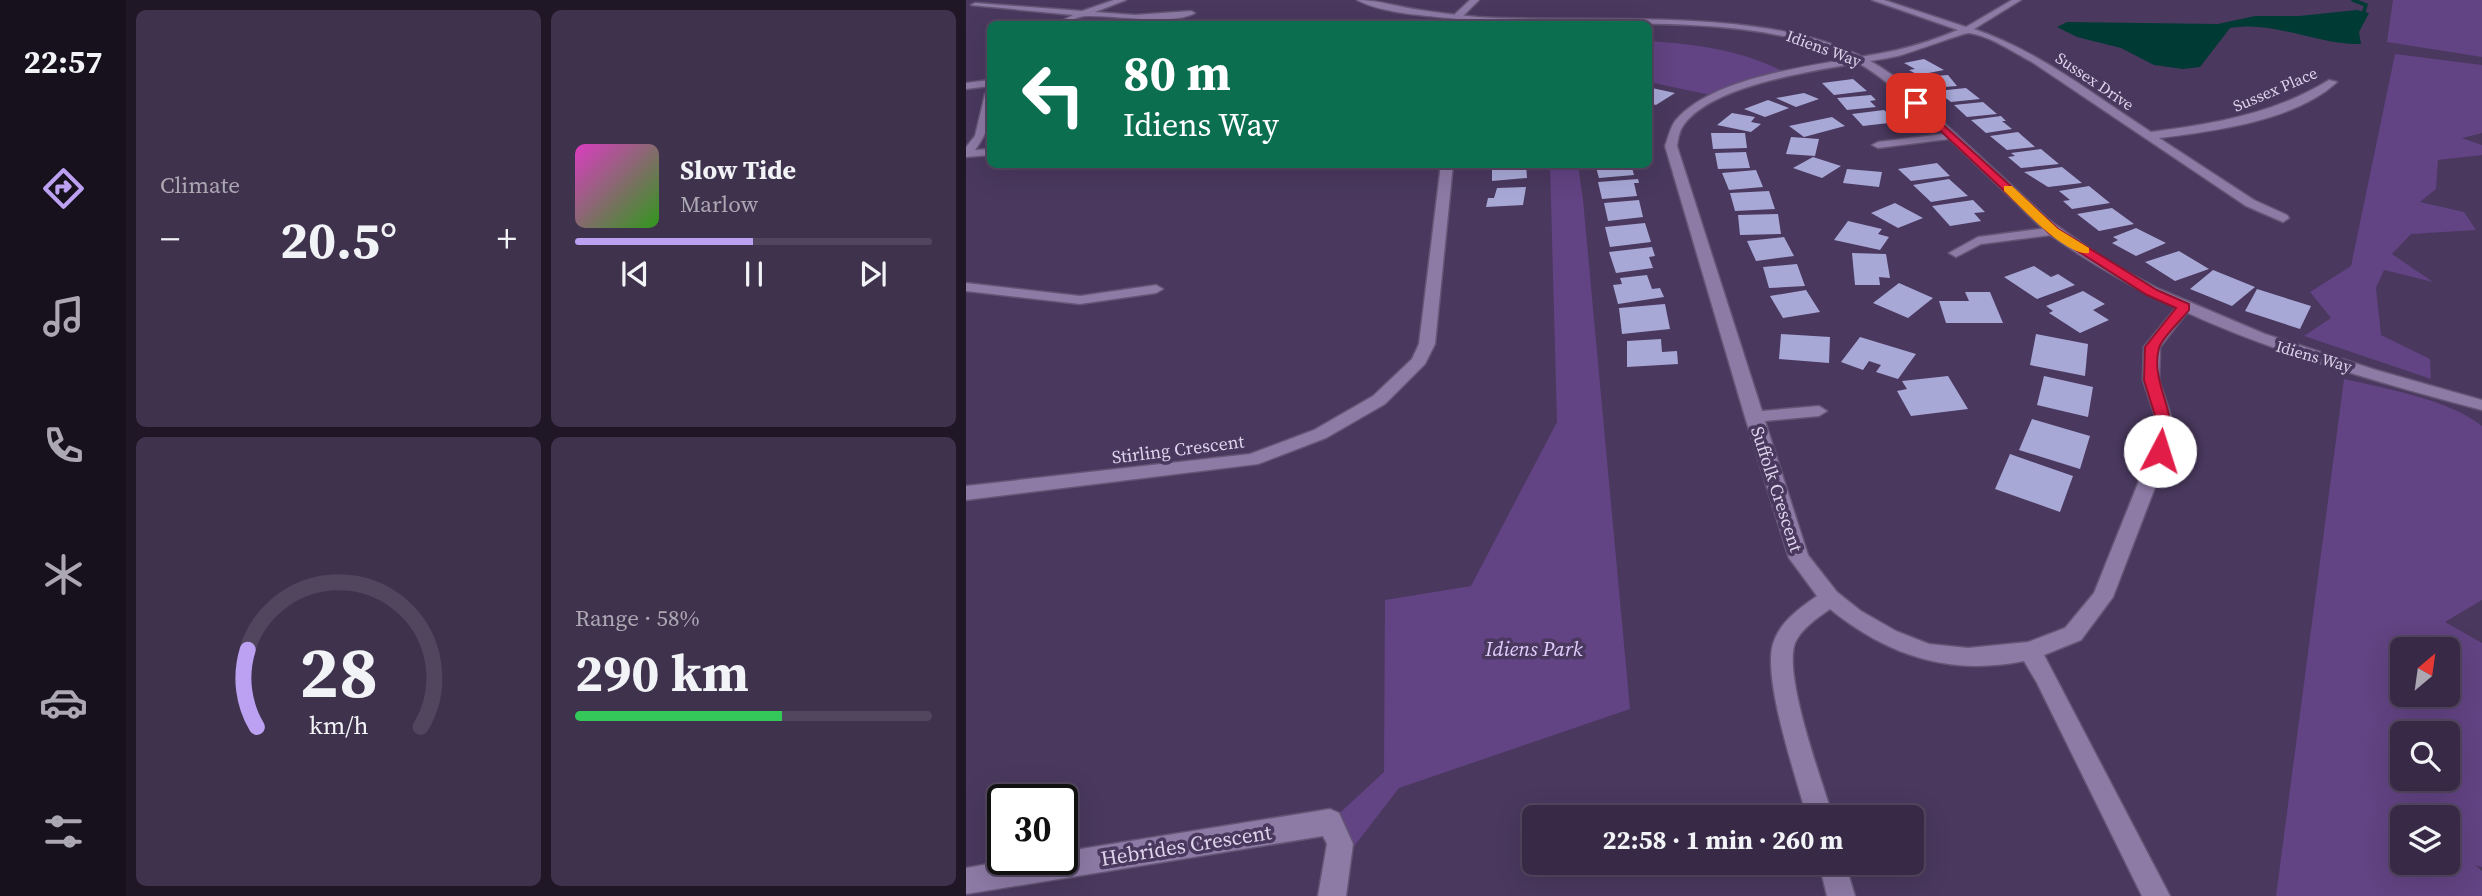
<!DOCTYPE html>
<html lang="en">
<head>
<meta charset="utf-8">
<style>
	body { margin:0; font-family:"Source Serif 4",serif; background:#3f324d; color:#f1f3f6; height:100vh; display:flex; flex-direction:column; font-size:26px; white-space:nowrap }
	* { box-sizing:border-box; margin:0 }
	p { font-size:23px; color:#aba7b3 }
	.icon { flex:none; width:38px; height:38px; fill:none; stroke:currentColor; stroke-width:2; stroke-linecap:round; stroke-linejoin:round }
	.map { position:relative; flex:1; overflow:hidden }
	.panel { display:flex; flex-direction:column; gap:10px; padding:10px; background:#1f1726; width:840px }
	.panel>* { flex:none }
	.top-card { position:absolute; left:21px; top:21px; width:665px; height:147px; border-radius:10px; box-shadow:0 7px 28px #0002,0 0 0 2px #52465f; background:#0b6e4f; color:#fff; overflow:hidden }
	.needle { width:46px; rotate:29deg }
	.buttons { position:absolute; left:1424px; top:637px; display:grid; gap:14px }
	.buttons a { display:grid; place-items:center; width:70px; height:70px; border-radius:10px; background:#382a46; box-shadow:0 7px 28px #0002,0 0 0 2px #52465f; font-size:35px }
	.speed { position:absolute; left:21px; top:784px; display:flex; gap:14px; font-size:35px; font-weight:700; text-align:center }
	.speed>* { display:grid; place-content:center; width:91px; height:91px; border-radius:50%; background:#382a46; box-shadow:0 7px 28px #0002,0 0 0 2px #52465f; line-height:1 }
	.speed .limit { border:4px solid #111; border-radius:10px; background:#fff; color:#111 }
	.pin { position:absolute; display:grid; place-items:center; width:60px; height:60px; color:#fff; margin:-30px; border-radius:14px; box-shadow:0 4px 10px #0006 }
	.me { position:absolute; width:77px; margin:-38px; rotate:5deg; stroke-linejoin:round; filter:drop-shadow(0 0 5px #0008) }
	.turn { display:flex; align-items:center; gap:24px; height:147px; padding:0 21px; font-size:32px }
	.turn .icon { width:91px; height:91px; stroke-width:2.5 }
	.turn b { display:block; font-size:49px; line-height:60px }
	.big { font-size:52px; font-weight:700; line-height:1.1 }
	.panel .card { flex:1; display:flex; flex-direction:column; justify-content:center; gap:10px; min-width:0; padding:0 24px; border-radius:10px; background:#3f324d }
	.panel .dial { align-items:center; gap:0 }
	.dial svg { height:182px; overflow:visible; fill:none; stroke:#52465f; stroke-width:7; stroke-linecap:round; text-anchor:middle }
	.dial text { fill:#f1f3f6; stroke:none }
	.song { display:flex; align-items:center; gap:21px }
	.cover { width:84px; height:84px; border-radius:10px; background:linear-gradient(135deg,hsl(310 70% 55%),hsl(110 70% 35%)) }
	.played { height:7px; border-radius:4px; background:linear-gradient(90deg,#bca0f2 50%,#52465f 50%) }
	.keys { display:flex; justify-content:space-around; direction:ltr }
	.heat { display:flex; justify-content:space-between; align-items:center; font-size:38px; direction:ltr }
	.charge { height:10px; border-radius:5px; background:linear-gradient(90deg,#34c759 58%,#52465f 0) }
	.panel .tiles { flex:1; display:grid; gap:10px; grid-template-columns:repeat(2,1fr) }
	.trip { position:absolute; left:556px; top:805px; width:402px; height:70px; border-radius:10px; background:#382a46; box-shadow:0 7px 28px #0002,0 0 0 2px #52465f; font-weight:700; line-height:70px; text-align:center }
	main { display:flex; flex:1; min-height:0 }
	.tabs { display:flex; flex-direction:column; width:126px; justify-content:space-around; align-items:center; background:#16111c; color:#aba7b3 }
	.tabs .icon { width:49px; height:49px }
	.tabs .current { color:#bca0f2 }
	.tabs b { font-size:32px; color:#f1f3f6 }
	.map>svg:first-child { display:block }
	.green { fill:#624383; fill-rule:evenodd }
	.water { fill:#003a34 }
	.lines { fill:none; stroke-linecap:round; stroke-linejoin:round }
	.stream { stroke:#003a34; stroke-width:3.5 }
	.building { fill:#a8a8d7 }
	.street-casing { stroke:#645575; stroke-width:3 }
	.secondary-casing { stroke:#645575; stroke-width:3 }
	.street { fill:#8d7aa5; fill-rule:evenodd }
	.secondary { fill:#8d7aa5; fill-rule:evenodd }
	.route { fill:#e11d48; stroke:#92132f; stroke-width:2 }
	.slow { fill:#f59e0b }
	.labels { text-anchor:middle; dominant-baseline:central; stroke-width:7; stroke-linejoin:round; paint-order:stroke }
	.far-street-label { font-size:16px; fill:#ddd3eb; stroke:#4a385e }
	.street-label { font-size:18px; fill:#ddd3eb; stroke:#4a385e }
	.near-park-label { font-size:21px; font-style:italic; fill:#e1cdfc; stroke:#4a385e }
	.near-street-label { font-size:21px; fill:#ddd3eb; stroke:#4a385e }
</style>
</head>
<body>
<main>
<nav class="tabs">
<b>22:57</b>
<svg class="icon current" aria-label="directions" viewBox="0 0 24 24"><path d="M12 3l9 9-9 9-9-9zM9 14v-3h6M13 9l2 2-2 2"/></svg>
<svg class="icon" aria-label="music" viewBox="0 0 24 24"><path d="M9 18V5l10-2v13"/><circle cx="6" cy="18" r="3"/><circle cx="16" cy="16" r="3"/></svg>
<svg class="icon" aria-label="phone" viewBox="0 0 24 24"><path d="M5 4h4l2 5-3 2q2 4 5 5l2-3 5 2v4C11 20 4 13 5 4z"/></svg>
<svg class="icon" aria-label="climate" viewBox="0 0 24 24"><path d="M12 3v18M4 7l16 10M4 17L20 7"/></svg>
<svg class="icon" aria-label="car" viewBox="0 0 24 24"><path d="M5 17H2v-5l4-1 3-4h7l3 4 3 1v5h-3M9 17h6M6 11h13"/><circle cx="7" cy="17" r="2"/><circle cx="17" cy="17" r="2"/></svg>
<svg class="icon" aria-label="filters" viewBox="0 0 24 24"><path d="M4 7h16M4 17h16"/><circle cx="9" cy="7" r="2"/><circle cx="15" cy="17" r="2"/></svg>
</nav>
<section class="panel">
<div class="tiles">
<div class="card"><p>Climate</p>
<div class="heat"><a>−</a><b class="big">20.5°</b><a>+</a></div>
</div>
<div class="card">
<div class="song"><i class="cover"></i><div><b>Slow Tide</b><p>Marlow</p></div></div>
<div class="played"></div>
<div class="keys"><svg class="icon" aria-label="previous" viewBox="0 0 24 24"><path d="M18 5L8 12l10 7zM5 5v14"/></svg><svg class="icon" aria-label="pause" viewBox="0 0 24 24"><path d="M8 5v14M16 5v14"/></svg><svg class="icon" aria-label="next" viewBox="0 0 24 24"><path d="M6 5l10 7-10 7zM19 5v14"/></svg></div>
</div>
<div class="card dial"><svg viewBox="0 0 100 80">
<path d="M14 69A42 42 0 1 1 86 69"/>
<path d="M14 69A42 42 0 0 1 10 35" stroke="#bca0f2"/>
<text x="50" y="56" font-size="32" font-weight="700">28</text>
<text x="50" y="72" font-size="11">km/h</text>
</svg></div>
<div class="card"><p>Range · 58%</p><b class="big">290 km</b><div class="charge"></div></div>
</div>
</section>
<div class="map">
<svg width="1516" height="896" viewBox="0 0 1516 896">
	<rect width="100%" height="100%" fill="#4a385e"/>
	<path class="green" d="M 1427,0 L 1516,0 L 1516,57 L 1421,42 Z
		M 682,41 C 732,44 781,51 824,75 L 749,96 L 683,82 Z
		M 1429,54 L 1516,65 L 1516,133 L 1496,138 L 1516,145 L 1516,155 L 1472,160 L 1470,189 L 1454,202 L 1498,212 L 1510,230 L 1445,234 L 1426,254 L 1467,282 L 1418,270 L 1410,288 L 1415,335 L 1464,359 L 1465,379 L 1338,336 L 1365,318 L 1344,292 L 1385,266 Z
		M 584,165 L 612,165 L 617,200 L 664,709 L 433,788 L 369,871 L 364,822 L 418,772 L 419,600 L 505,586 L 591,422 Z
		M 1378,379 C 1419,388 1484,400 1516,426 L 1516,600 L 1479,622 L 1516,643 L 1516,867 L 1509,865 L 1516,871 L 1516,896 L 1310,896 ZM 1482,649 L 1482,695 L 1437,695 L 1437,649 ZM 1482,733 L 1482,779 L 1437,779 L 1437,733 ZM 1482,817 L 1482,863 L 1437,863 L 1437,817 Z"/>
	<path class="water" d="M 1391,10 L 1403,13 L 1393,32 L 1395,44 C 1351,45 1308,20 1264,28 L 1234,67 L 1217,69 L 1188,65 L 1155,48 L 1111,37 L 1091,27 L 1101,22 L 1252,24 L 1289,16 L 1333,16 Z"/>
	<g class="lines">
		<path class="stream" d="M 1387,0 L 1400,5 L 1398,11"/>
	</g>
	<path class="building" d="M 958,59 L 978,70 L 952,75 L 943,70 L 949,69 L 938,63 Z
		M 982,75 L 991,86 L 965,88 L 956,77 Z
		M 887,79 L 901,91 L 868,95 L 856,83 Z
		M 686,88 L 709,93 L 690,105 L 682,103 L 682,90 Z
		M 1000,88 L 1014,99 L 985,102 L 971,91 Z
		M 838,93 L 853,99 L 830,107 L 810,98 Z
		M 905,95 L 910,100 L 904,101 L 910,107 L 881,110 L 871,98 Z
		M 802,100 L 823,108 L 799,117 L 778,109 Z
		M 1017,102 L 1031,114 L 1001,117 L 988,105 Z
		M 918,110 L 931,122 L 897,126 L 886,114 Z
		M 766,113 L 789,117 L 785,122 L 795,124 L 785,132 L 751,125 Z
		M 1035,116 L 1040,121 L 1036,121 L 1046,129 L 1020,133 L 1005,120 Z
		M 866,117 L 879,126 L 838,137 L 823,126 Z
		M 1052,132 L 1069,147 L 1041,150 L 1024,136 Z
		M 745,133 L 779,133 L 781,148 L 747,149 Z
		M 825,137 L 853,139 L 849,156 L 820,154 Z
		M 1075,149 L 1093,164 L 1055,168 L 1042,157 L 1049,156 L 1045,153 Z
		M 780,152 L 784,168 L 752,169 L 749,153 Z
		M 847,157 L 875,166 L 856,178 L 827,168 Z
		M 971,163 L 984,176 L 945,181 L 932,169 Z
		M 560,164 L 561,178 L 526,181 L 526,167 Z
		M 629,164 L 665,164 L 668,175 L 633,178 Z
		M 1096,167 L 1116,183 L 1082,187 L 1058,172 Z
		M 881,169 L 916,172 L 913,187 L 877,183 Z
		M 790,170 L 797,187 L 763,190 L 756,173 Z
		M 672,179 L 673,183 L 668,183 L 671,196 L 636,199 L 632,182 Z
		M 983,179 L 1002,196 L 965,202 L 947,185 Z
		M 1123,186 L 1144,203 L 1106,209 L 1097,201 L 1104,200 L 1093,191 Z
		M 560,187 L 557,205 L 520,207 L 522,198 L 528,198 L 531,188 Z
		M 803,191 L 809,209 L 769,211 L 764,193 Z
		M 673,200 L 677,217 L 642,221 L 638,203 Z
		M 1007,200 L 1019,212 L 1008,213 L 1015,221 L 984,226 L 966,206 Z
		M 929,203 L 957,218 L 932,228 L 905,213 Z
		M 1146,208 L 1168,224 L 1133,231 L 1111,214 Z
		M 812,214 L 815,234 L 774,235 L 772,215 Z
		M 882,221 L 916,229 L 912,234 L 923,237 L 914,250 L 868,240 Z
		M 679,223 L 685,242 L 644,247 L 639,227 Z
		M 1170,228 L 1200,243 L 1170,256 L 1146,243 L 1152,240 L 1147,237 Z
		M 818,237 L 828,256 L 790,261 L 781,241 Z
		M 686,247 L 689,256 L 683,257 L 687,268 L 650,273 L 643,252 Z
		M 1213,251 L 1243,269 L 1209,281 L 1179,262 Z
		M 886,253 L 920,254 L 924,278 L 913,277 L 914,285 L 889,285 Z
		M 831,264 L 839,286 L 803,288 L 797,267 Z
		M 1068,266 L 1085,277 L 1092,274 L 1109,285 L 1071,299 L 1038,277 Z
		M 1247,270 L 1289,287 L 1266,306 L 1224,289 Z
		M 681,275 L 686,289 L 694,288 L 698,297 L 652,304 L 647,285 L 656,284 L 654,278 Z
		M 933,283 L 967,298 L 942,318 L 907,303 Z
		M 1291,289 L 1345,306 L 1334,329 L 1279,311 Z
		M 840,290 L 854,312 L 817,318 L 804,296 Z
		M 1117,291 L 1139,304 L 1127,310 L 1143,320 L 1114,333 L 1083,313 L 1087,311 L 1080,306 Z
		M 999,292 L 1024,292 L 1037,323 L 980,323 L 973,301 L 1003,301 Z
		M 699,304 L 704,329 L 656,334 L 653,308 Z
		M 815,334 L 864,337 L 863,363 L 813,359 Z
		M 1070,334 L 1122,344 L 1119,376 L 1064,365 Z
		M 894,337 L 950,354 L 932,379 L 910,372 L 915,365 L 903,361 L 897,370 L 875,362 Z
		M 695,339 L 696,352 L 711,351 L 712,364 L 661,367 L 661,341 Z
		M 982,376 L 1002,409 L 945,416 L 931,391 L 941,389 L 936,381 Z
		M 1078,376 L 1127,387 L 1122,417 L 1071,405 Z
		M 1066,419 L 1124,436 L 1114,469 L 1053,450 Z
		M 1044,454 L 1107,476 L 1094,512 L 1029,489 Z"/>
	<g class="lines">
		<defs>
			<path id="street" d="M 148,0 L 160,0 L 129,12 L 169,15 L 225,11 L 229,13 C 207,26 147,15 121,16 C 110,16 102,24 90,24 L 107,15 L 5,5 L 9,3 L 116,11 Z
				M 504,0 L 513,0 L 495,18 L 489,18 L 489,14 Z
				M 906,0 L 918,0 L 1000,27 L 1046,0 L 1055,0 L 1008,29 C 1073,51 1128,95 1185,132 C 1248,124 1308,114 1363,80 L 1371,82 C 1329,121 1248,131 1193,138 L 1288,200 L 1321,215 L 1323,218 L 1317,222 L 1280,206 L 1066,62 C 1047,52 1024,36 1003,33 C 997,33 944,53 932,56 C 879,67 748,79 717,126 C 713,131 712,140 711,146 L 796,411 L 853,406 L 861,411 L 853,416 L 799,421 L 842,555 L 871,592 L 895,611 L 930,631 L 963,644 L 1002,648 L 1062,642 L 1099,628 L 1128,593 L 1185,451 L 1191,422 L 1177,380 L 1178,347 L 1213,304 L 1223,304 L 1225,307 L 1194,347 L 1193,380 L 1207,422 L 1203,451 L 1147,597 L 1115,640 L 1078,655 L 1204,896 L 1176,896 L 1071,683 L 1058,661 C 984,676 922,656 864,609 C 851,618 835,629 829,643 C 817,676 856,781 867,817 L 841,817 C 830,777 799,687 806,648 C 811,624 832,609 851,596 L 823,558 L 779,417 L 699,146 C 702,138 704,128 709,121 C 751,71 870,64 931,50 C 952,45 973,38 992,30 Z
				M 24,80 L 24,86 L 0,89 L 0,83 Z
				M 24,91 C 26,113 23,132 9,150 L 24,149 L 24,155 L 0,157 L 0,147 L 9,136 L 19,94 Z
				M 986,133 L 990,134 L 990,138 L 912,148 L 906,145 L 912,142 Z
				M 475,164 L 487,164 L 469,344 L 459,364 L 419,404 L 360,438 L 292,464 L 0,500 L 0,486 L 284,454 L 348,430 L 407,396 L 446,359 L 453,344 Z
				M 1088,227 L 1094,231 L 1093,234 L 1015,244 L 990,257 L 983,253 L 1012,237 Z
				M 0,283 L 114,296 L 190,285 L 197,289 L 190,293 L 114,304 L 0,291 Z
				M 364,809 L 373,813 L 387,844 L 380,896 L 352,896 L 361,844 L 357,836 L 0,894 L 0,868 L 50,859 L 96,859 L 96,852 Z
				M 853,863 L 879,863 L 889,896 L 861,896 Z"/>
			<path id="secondary" d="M 391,0 C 413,0 432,7 454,10 C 473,13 492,15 512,17 C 632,25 826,0 926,75 L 1083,220 L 1142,262 L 1193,289 L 1299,334 L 1410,370 L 1516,400 L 1516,410 C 1366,370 1214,327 1086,236 C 1071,225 1059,211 1045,198 C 1020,174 994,149 969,125 C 934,93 904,63 858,47 C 744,9 602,32 482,18 C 453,15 416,13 391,0 Z"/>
		</defs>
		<use href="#street" class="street-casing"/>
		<use href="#secondary" class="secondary-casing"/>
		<use href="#street" class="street"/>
		<use href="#secondary" class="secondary"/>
	</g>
	<path class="route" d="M 950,100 L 1092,229 L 1191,290 L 1223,304 L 1223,310 C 1216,319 1195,339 1193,348 C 1183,386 1218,418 1200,455 L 1188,455 L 1186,451 L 1191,422 L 1178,380 L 1179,347 L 1210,308 L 1181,295 L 1083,233 L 947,105 L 946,103 Z"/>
	<path class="slow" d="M 1038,186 L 1046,186 L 1092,229 L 1123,248 L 1123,253 C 1100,256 1055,207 1038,191 Z"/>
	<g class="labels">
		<g class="far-street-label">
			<text transform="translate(858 48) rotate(20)">Idiens Way</text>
			<text transform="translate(1129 81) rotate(34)">Sussex Drive</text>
			<text transform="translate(1309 89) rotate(-23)">Sussex Place</text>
			<text transform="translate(1348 356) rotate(16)">Idiens Way</text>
		</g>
		<g class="street-label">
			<text transform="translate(212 449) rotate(-7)">Stirling Crescent</text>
			<text transform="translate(811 489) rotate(72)">Suffolk Crescent</text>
		</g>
		<g class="near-park-label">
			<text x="568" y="648">Idiens Park</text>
		</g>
		<g class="near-street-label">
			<text transform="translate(220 845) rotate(-9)">Hebrides Crescent</text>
		</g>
	</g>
</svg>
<div class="buttons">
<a><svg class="needle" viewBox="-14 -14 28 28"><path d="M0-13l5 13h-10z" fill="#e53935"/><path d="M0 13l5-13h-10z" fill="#aba7b3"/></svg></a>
<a><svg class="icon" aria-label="search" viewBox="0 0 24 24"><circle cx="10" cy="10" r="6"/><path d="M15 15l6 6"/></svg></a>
<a><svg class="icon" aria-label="layers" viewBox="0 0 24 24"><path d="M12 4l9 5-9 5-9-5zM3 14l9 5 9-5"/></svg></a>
</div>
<div class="speed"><div class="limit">30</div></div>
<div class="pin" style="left:950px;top:103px;background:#d93025"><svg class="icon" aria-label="arrive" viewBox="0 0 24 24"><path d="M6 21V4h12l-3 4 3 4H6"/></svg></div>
<svg class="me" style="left:1194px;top:451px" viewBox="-20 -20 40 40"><circle r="19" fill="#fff"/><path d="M0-13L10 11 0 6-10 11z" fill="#e11d48"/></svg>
<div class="trip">22:58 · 1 min · 260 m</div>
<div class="top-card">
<div class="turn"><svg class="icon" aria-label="left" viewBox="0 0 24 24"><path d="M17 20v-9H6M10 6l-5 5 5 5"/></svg><div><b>80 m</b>Idiens Way</div></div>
</div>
</div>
</main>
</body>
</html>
